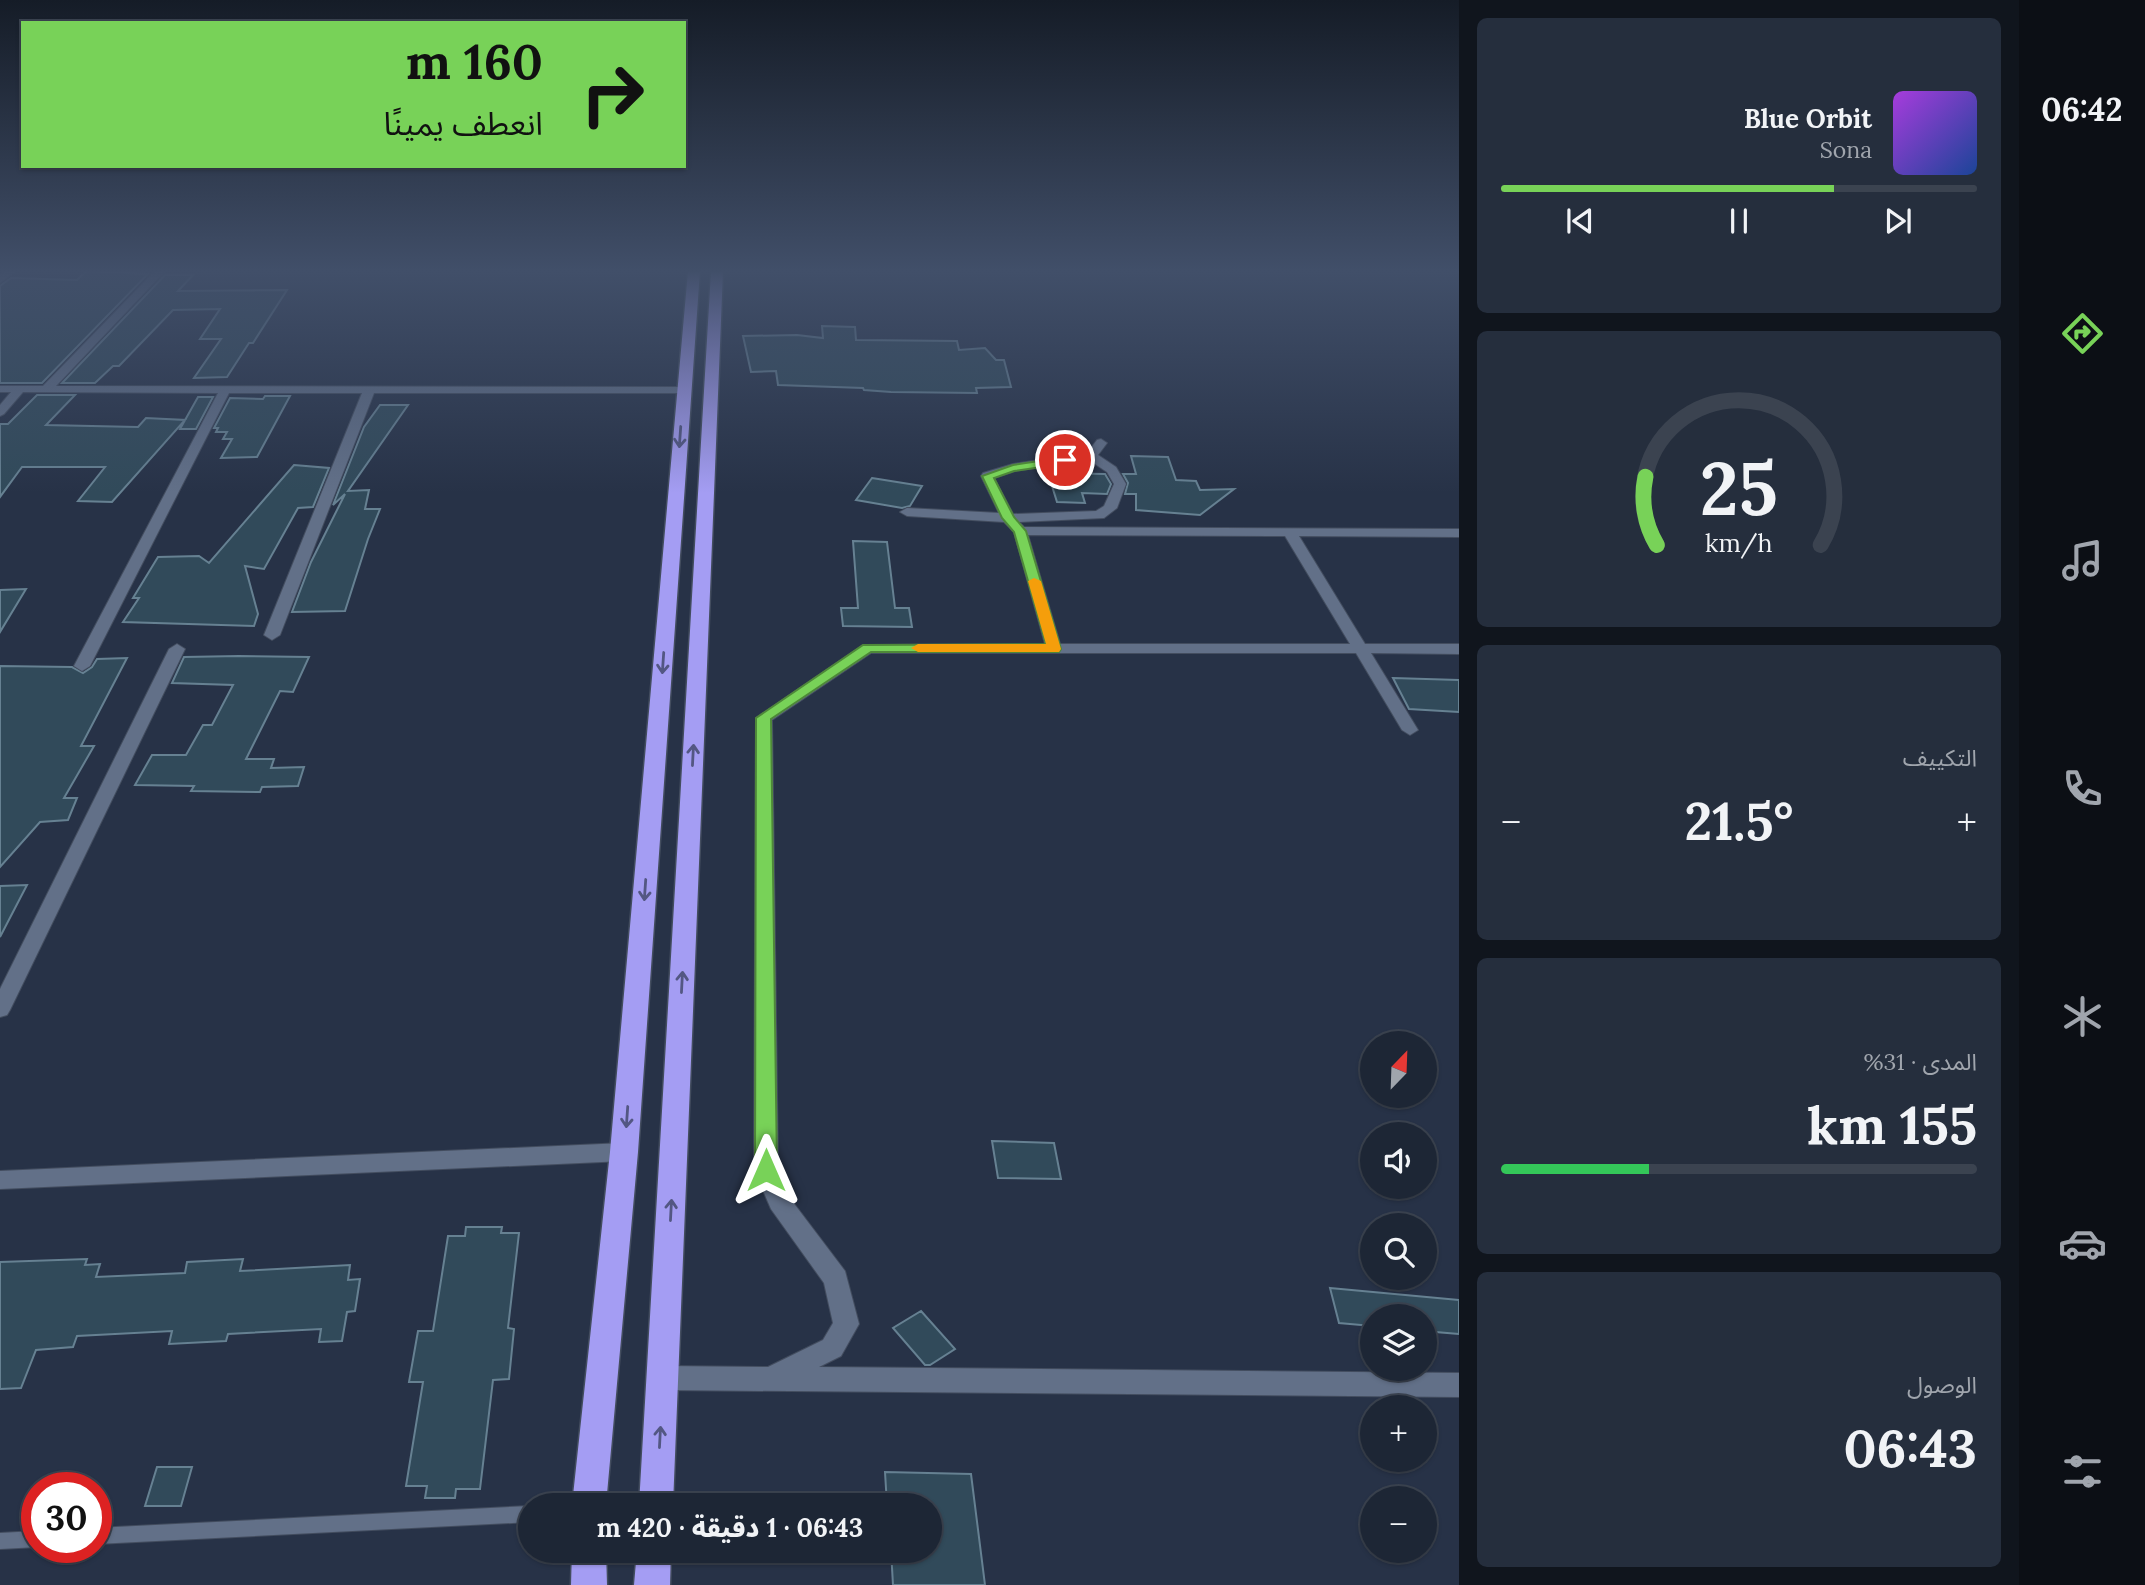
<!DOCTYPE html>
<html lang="ar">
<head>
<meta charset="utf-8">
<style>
	body { margin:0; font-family:Lora,"Noto Sans Arabic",serif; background:#252e3d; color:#f1f3f6; direction:rtl; height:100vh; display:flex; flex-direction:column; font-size:26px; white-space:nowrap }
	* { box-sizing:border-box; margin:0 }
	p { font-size:23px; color:#a0a5ad }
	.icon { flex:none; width:38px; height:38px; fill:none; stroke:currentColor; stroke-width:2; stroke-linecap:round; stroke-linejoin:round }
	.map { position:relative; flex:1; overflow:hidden; direction:ltr }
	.details { display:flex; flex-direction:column; gap:18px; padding:18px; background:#10151d; width:560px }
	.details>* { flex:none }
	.top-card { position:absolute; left:21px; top:21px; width:665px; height:147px; border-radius:0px; box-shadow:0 2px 5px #0004,0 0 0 2px #3b4350; direction:rtl; background:#78d258; color:#111; overflow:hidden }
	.needle { width:46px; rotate:23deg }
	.fabs { position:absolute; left:1360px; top:1031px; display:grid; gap:14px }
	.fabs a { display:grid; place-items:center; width:77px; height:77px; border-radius:50%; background:#1d2635; box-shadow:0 2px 5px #0004,0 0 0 2px #3b4350; font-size:35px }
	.speed { position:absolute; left:21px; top:1472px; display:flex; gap:14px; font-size:35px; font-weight:700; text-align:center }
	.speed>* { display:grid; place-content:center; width:91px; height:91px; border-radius:50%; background:#1d2635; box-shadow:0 2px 5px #0004,0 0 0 2px #3b4350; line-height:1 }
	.speed .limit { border:10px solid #d22; background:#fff; color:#111 }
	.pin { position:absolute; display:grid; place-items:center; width:60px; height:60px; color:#fff; margin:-30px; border:4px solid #fff; border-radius:50%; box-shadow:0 2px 7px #0007 }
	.me { position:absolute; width:77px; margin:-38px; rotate:0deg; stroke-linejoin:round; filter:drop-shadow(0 0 5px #0008) }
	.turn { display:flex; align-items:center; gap:24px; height:147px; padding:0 28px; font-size:32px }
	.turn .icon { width:91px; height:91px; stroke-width:2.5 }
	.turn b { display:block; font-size:49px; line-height:60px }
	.big { font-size:52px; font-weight:800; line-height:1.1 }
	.details .widget { flex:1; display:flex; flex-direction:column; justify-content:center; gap:10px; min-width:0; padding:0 24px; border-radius:10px; background:#252e3d }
	.details .dial { align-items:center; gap:0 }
	.dial svg { height:182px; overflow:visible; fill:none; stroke:#3b4350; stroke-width:7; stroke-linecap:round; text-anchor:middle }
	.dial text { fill:#f1f3f6; stroke:none }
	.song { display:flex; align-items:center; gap:21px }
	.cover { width:84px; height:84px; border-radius:10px; background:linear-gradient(135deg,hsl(280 70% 55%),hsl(220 70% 35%)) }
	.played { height:7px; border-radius:4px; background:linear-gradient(90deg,#78d258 70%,#3b4350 70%) }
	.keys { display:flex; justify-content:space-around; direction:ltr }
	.heat { display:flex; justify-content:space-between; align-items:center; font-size:38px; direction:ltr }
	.charge { height:10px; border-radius:5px; background:linear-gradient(90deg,#34c759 31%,#3b4350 0) }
	.trip { position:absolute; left:518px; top:1493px; width:424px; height:70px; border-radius:35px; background:#1d2635; box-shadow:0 2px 5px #0004,0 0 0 2px #3b4350; font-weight:800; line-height:70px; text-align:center; direction:rtl }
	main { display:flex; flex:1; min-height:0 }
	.tab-bar { display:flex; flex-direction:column; width:126px; justify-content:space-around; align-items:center; background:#0c0f15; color:#a0a5ad }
	.tab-bar .icon { width:49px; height:49px }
	.tab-bar .current { color:#78d258 }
	.tab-bar b { font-size:32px; color:#f1f3f6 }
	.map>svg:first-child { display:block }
	.building { fill:#314a5a; stroke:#668192; stroke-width:2 }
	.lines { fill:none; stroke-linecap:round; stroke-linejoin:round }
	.lane-casing { stroke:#434d5f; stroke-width:18 }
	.street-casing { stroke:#434d5f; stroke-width:2 }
	.highway-casing { stroke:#434d5f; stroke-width:3 }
	.lane { stroke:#627088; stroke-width:16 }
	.street { fill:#627088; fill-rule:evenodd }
	.highway { fill:#a49df3; fill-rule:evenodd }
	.oneway { stroke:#535783 }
	.route { fill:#78d258; stroke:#4e8839; stroke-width:2 }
	.slow { fill:#f59e0b }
</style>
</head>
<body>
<main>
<nav class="tab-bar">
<b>06:42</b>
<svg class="icon current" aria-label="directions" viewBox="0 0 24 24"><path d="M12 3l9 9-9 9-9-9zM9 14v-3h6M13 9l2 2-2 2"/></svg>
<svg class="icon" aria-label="music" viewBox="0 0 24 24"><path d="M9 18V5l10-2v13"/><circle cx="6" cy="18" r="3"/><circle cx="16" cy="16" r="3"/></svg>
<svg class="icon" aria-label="phone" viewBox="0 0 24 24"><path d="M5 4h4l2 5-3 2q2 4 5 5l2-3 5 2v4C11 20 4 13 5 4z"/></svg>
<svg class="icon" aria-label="climate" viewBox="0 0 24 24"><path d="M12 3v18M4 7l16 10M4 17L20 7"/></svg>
<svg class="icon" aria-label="car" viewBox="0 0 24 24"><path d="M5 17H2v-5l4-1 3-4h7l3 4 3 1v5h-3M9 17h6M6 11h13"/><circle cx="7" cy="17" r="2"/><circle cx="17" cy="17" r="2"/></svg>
<svg class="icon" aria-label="filters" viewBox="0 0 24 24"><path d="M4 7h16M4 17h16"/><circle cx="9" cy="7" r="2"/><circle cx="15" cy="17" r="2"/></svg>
</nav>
<section class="details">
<div class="widget">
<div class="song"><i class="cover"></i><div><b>Blue Orbit</b><p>Sona</p></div></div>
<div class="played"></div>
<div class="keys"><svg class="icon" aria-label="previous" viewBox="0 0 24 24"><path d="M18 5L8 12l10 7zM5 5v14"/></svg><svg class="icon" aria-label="pause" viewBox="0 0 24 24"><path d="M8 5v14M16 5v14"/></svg><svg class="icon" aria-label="next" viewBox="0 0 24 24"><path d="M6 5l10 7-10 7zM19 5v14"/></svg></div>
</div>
<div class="widget dial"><svg viewBox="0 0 100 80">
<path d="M14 69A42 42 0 1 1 86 69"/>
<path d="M14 69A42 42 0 0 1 9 39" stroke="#78d258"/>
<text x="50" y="56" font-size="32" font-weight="700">25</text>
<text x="50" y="72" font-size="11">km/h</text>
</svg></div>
<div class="widget"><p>التكييف</p>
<div class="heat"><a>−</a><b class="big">21.5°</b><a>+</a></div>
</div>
<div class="widget"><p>المدى · 31%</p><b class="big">155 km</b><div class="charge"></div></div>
<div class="widget"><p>الوصول</p><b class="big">06:43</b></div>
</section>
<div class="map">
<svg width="1459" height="1585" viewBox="0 0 1459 1585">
	<rect width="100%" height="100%" fill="#273247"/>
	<path class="building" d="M 86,271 L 148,274 L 42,383 L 0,383 L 0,286 L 11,278 L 77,280 Z
		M 165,275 L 193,275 L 178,291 L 287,290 L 253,343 L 249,343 L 227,377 L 194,378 L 221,339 L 200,339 L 220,309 L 173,310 L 119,366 L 113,366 L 95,383 L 62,383 Z
		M 822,326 L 855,327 L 856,340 L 957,341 L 959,350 L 985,348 L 996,360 L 1004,360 L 1011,387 L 976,388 L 977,393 L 891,392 L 864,390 L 863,388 L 778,385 L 776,371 L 751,372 L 743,336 L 797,335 L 823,338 Z
		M 37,395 L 75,395 L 46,425 L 138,427 L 146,418 L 185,420 L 112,502 L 78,501 L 105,467 L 22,467 L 0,497 L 0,424 L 8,424 Z
		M 265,396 L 290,396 L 257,457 L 221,458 L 232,439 L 223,439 L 227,432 L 216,432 L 218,428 L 214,428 L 230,398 L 263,399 Z
		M 198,397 L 213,397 L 196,429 L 180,429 Z
		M 380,405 L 408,405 L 348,491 L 369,490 L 365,509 L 380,509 L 368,539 L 345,611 L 292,612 L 311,562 L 345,494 L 333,505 L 364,427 Z
		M 1131,456 L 1168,457 L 1176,480 L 1196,481 L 1200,490 L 1234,489 L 1200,515 L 1136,510 L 1136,494 L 1125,494 L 1128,483 L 1123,474 L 1136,474 Z
		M 294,465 L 329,468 L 313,507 L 298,508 L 264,569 L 245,566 L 258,614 L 254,626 L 123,622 L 139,598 L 133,598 L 158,557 L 199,556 L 209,563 Z
		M 1048,473 L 1105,474 L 1111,484 L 1107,494 L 1082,493 L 1085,503 L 1057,502 Z
		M 872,478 L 922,486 L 910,506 L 902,508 L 856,500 Z
		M 853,541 L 887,542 L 895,608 L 909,608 L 912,627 L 843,626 L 841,608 L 858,608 Z
		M 26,589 L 0,632 L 0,590 Z
		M 239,656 L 309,657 L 293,692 L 280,691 L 246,759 L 274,759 L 271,768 L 304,767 L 298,786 L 262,787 L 260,792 L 191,791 L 194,786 L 135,785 L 152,755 L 186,755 L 203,725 L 212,725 L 233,685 L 172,683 L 184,657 Z
		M 127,658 L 81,746 L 94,746 L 64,798 L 77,798 L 68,820 L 40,822 L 0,867 L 0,666 L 72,667 L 83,673 L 92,667 L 97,659 Z
		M 1393,678 L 1459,680 L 1459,712 L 1409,709 Z
		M 27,885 L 0,937 L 0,886 Z
		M 992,1141 L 1054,1143 L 1061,1179 L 998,1178 Z
		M 466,1227 L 502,1227 L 501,1233 L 519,1233 L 508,1328 L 514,1329 L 509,1379 L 493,1380 L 480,1489 L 456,1489 L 455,1498 L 425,1498 L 427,1486 L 406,1486 L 423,1382 L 409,1382 L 418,1331 L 433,1331 L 448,1236 L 465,1236 Z
		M 87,1259 L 85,1265 L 100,1264 L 96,1277 L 185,1273 L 187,1262 L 243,1259 L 240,1271 L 350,1265 L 348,1280 L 360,1279 L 355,1311 L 347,1312 L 342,1341 L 319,1342 L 321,1329 L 228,1334 L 226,1341 L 169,1344 L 172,1331 L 77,1336 L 73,1347 L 36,1350 L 21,1388 L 0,1389 L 0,1262 Z
		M 1330,1288 L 1459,1300 L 1459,1334 L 1424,1331 L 1424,1316 L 1372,1316 L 1372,1326 L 1339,1323 Z
		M 921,1311 L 955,1349 L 930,1365 L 925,1365 L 893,1328 Z
		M 157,1467 L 192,1467 L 181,1506 L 145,1506 Z
		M 885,1472 L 971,1474 L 985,1585 L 893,1585 L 891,1550 L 929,1550 L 929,1505 L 887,1505 Z"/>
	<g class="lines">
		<defs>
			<path id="lane" d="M 629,1505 L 651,1502
				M 96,1536 L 530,1514
				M 0,1541 L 37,1539"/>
			<path id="street" d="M 5,271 L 16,271 L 0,283 L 0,275 Z
				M 155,271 L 165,271 L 56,386 L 684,387 L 690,390 L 684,393 L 374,393 L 280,635 L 272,640 L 264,635 L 362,393 L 229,393 L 90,666 L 82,671 L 74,666 L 218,393 L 23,392 L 4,414 L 0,416 L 0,405 L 11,392 L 0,392 L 0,386 L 43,386 Z
				M 1101,439 L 1107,443 L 1098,455 L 1116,467 L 1126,484 L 1117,508 L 1104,518 L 1019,522 L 1024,527 L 1459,529 L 1459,537 L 1299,536 L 1365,644 L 1459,644 L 1459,654 L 1371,653 L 1418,730 L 1410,735 L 1402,730 L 1356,653 L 871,653 L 772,720 L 778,1170 L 789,1197 L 845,1271 L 859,1324 L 841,1356 L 819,1367 L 1459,1373 L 1459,1397 L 663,1390 L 654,1387 L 650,1378 L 654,1369 L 663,1366 L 768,1367 L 823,1340 L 833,1323 L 824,1283 L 771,1209 L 754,1170 L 756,718 L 863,645 L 1045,644 L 1014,532 L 1004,522 L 907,516 L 900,512 L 907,508 L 999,513 L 981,476 L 983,473 L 1013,464 L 1087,453 L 1097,440 ZM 1089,460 L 1107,472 L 1114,484 L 1104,506 L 1096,511 L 1013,514 L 994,478 L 1015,471 ZM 1028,535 L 1285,536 L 1350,644 L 1060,644 Z
				M 177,644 L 185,649 L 10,1010 L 7,1015 L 0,1017 L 0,989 L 169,649 Z
				M 624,1143 L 632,1146 L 635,1152 L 632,1158 L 624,1161 L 0,1189 L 0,1171 Z"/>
			<path id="highway" d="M 688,271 L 700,271 L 638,1152 L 606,1505 L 572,1505 L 610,1152 Z
				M 711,271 L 723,271 L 673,1505 L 639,1505 Z
				M 572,1550 L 606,1550 L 607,1585 L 571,1585 Z
				M 637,1550 L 671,1550 L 670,1585 L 634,1585 Z"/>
		</defs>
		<use href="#lane" class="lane-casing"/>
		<use href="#street" class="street-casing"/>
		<use href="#highway" class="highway-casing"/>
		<use href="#lane" class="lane"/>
		<use href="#street" class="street"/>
		<use href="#highway" class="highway"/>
	</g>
	<defs><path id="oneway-shaft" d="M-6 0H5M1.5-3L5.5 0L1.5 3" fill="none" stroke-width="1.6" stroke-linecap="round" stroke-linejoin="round" transform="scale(1.75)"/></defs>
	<g class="oneway">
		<use href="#oneway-shaft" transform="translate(680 437) rotate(94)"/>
		<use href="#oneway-shaft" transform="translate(663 663) rotate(94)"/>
		<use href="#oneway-shaft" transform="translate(693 755) rotate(-87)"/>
		<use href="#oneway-shaft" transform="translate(645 890) rotate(94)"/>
		<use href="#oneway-shaft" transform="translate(682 982) rotate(-87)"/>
		<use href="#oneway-shaft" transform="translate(627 1117) rotate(94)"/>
		<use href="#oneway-shaft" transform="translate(671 1210) rotate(-87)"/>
		<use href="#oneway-shaft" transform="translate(660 1437) rotate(-87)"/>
	</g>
	<linearGradient id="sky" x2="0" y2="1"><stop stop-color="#151c27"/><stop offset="0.55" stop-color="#414f69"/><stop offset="1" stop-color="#414f69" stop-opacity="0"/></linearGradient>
	<rect width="1459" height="493" fill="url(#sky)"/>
	<path class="route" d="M 1065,457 L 1071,460 L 1069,463 L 1014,471 L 994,478 L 1014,517 L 1026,531 L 1061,649 L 1059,652 L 871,652 L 771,719 L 777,1170 L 773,1176 L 766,1178 L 758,1176 L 755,1170 L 756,718 L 863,645 L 1046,644 L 1014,532 L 1002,518 L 982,476 L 1013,465 Z"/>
	<path class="slow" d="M 1034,578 L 1041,581 L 1061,649 L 1059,652 L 918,652 L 911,648 L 918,644 L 1046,644 L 1028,581 Z"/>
</svg>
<div class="fabs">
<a><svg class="needle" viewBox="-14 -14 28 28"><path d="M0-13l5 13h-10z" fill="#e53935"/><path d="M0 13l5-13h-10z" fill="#a0a5ad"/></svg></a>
<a><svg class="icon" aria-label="sound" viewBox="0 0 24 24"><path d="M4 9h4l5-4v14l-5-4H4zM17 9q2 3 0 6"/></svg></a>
<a><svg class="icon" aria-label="search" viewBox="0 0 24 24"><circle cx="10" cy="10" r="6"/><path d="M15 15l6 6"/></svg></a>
<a><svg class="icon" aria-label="layers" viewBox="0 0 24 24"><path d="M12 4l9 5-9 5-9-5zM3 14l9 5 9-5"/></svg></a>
<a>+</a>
<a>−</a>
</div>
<div class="speed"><div class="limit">30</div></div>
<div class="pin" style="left:1065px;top:460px;background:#d93025"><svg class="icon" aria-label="arrive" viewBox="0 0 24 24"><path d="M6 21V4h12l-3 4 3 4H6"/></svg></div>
<svg class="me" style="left:766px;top:1170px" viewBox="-20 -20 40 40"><path d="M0-17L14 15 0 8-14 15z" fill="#78d258" stroke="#fff" stroke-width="4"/></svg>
<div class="trip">06:43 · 1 دقيقة · 420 m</div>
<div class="top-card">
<div class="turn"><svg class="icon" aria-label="right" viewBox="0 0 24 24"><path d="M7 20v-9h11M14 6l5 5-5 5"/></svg><div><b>160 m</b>انعطف يمينًا</div></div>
</div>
</div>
</main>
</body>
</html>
